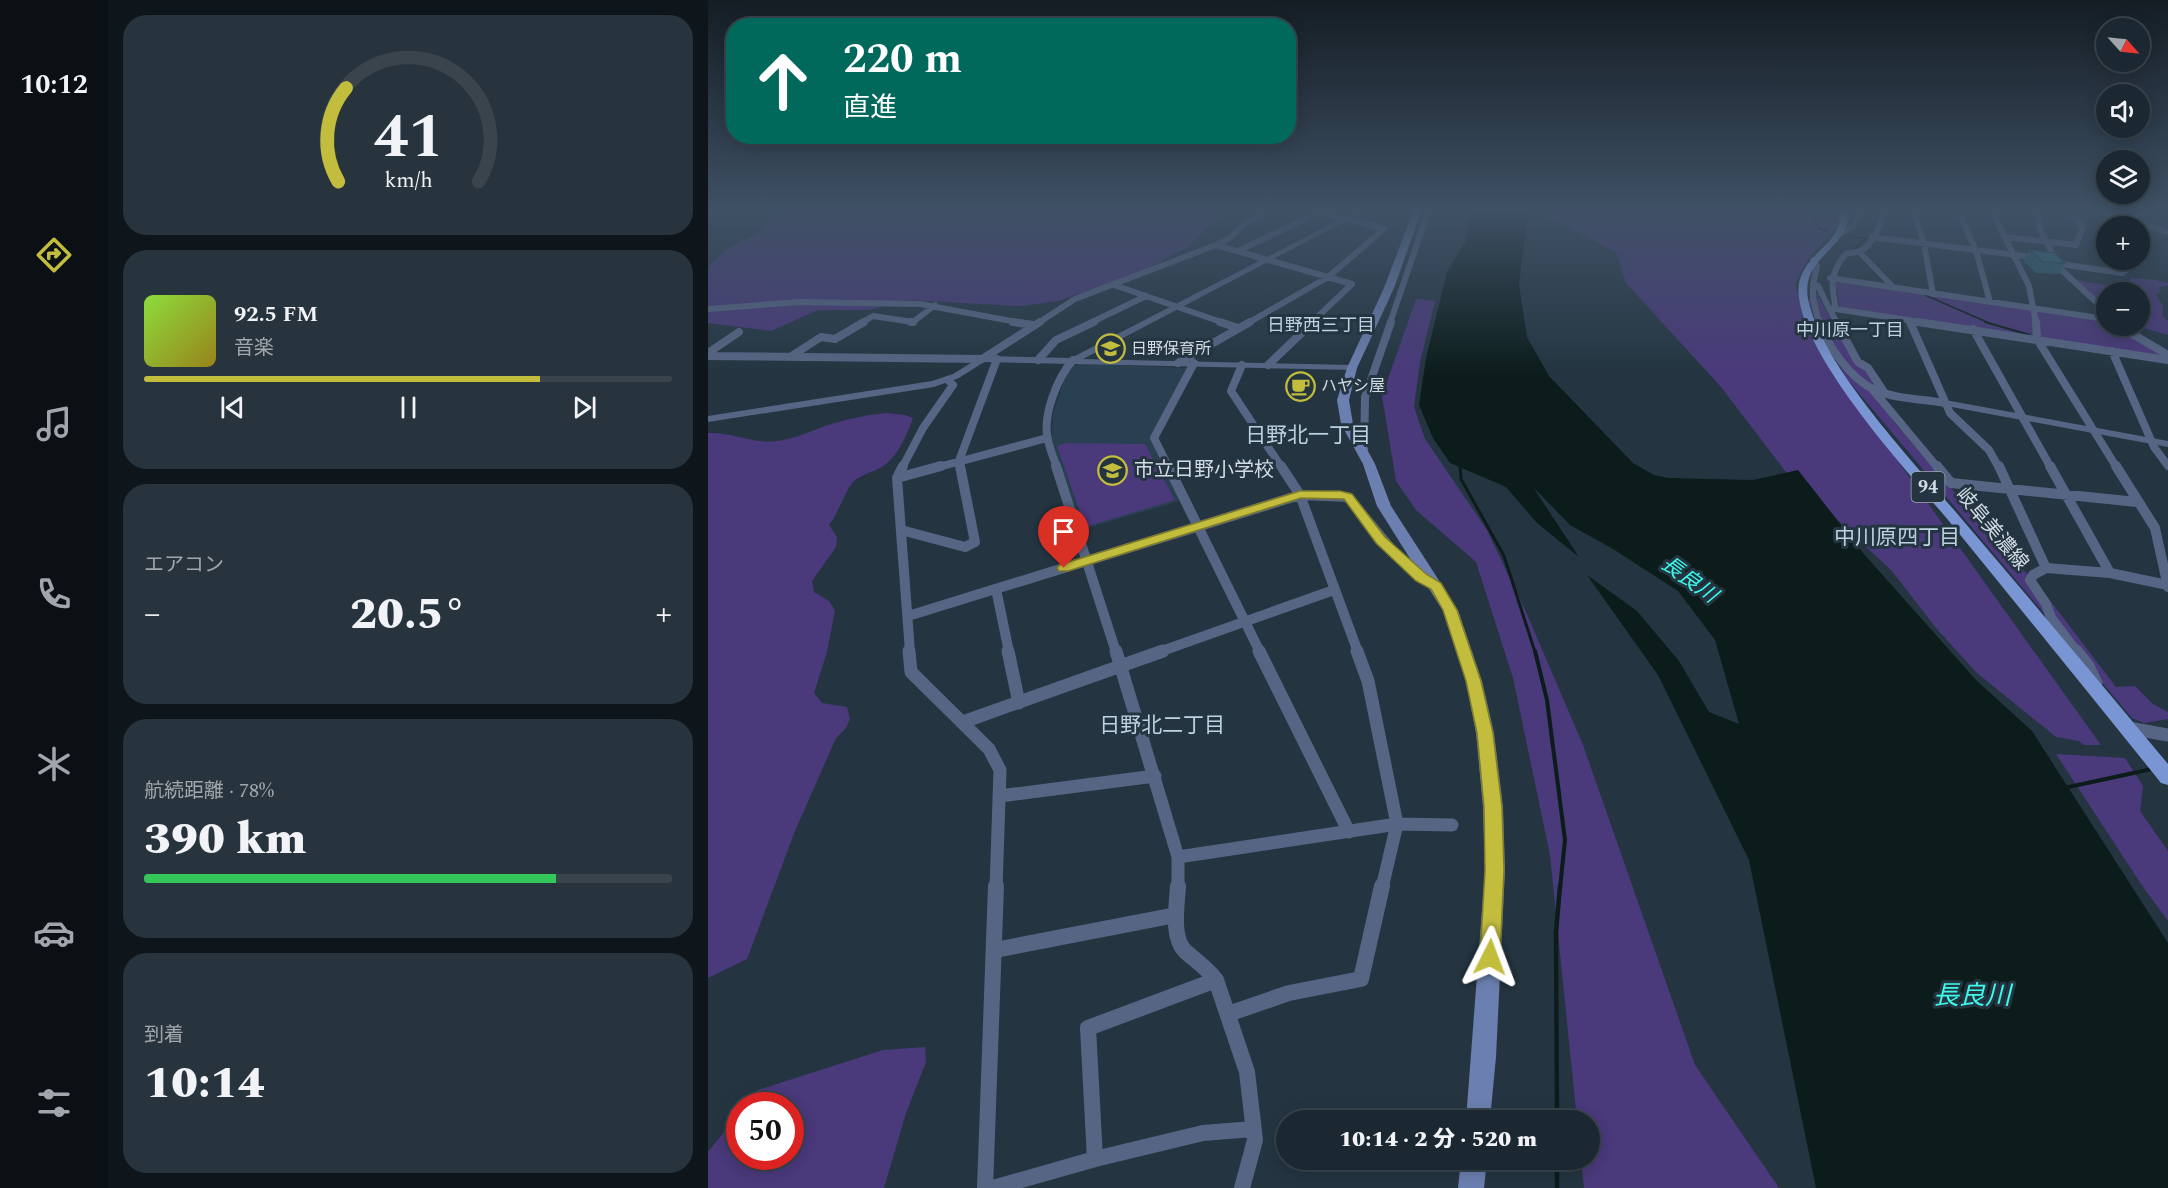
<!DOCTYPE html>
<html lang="ja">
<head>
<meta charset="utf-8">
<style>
	body { margin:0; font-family:Spectral,"Noto Sans JP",serif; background:#28343d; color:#f1f3f6; height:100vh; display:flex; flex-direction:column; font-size:22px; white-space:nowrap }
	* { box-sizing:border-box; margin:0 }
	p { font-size:20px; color:#a0a6ab }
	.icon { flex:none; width:33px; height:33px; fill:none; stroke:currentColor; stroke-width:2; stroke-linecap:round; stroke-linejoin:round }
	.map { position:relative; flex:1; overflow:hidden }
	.side { display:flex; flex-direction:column; gap:15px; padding:15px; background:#0f161b; width:600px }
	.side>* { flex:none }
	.guide { position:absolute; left:18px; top:18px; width:570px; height:126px; border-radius:24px; box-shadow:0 3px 15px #0003,0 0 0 2px #39444d; background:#00695c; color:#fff; overflow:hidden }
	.needle { width:39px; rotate:117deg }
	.fabs { position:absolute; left:1388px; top:18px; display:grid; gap:12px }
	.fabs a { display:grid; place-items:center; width:54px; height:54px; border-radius:50%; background:#1b2831; box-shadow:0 3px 15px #0003,0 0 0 2px #39444d; font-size:30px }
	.speed { position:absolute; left:18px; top:1092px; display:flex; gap:12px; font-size:30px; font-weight:700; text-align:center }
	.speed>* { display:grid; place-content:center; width:78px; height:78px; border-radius:50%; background:#1b2831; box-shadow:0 3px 15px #0003,0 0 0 2px #39444d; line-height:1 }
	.speed .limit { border:9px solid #d22; background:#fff; color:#111 }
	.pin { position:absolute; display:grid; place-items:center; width:51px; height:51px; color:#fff; margin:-62px -26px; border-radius:50% 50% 50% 0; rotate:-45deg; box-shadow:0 0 6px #0007 }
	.pin .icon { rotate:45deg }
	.me { position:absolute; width:66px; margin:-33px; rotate:3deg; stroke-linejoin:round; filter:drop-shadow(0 0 4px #0008) }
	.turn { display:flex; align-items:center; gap:21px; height:126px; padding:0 18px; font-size:27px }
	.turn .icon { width:78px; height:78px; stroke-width:2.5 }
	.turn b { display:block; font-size:42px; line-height:51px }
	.big { font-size:45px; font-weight:800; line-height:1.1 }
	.side .widget { flex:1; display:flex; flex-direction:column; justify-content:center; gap:9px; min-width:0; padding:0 21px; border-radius:24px; background:#28343d }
	.side .dial { align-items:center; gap:0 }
	.dial svg { height:156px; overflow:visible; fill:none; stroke:#39444d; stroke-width:7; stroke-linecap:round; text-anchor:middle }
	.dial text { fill:#f1f3f6; stroke:none }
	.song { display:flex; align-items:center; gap:18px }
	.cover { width:72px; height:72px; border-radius:9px; background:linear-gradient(135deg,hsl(90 70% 55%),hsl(50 70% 35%)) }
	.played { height:6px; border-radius:3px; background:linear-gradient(90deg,#c3bd3e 75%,#39444d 75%) }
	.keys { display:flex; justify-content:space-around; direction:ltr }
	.heat { display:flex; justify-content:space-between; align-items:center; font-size:33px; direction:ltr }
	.charge { height:9px; border-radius:4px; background:linear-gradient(90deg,#34c759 78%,#39444d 0) }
	.trip { position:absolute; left:568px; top:1110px; width:324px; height:60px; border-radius:30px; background:#1b2831; box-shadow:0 3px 15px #0003,0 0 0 2px #39444d; font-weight:800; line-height:60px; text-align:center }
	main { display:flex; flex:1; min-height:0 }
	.tabs { display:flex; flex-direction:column; width:108px; justify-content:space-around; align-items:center; background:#0b1014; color:#a0a6ab }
	.tabs .icon { width:42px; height:42px }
	.tabs .active { color:#c3bd3e }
	.tabs b { font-size:27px; color:#f1f3f6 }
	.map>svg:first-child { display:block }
	.built { fill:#284050 }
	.green { fill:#4a397b }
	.water { fill:#0c1c1b }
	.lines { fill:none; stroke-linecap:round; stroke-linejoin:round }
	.stream-far4 { stroke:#0c1c1b; stroke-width:1.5 }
	.stream-far3 { stroke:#0c1c1b; stroke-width:2 }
	.stream-far2 { stroke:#0c1c1b; stroke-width:3 }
	.stream-far1 { stroke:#0c1c1b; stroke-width:4 }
	.stream { stroke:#0c1c1b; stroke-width:4.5 }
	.minor-far4 { stroke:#576584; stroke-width:6 }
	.minor-far3 { stroke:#576584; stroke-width:8 }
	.minor-far2 { stroke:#576584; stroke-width:10 }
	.minor-far1 { stroke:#576584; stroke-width:13 }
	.minor { stroke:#576584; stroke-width:16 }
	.tertiary { fill:#576584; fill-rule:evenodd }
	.secondary { fill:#6b80b0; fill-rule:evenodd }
	.primary { fill:#7a95d3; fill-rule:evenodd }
	.wall { fill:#28606c }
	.building { fill:#2e707d; stroke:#204e58; stroke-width:1.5 }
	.route { fill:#c3bd3e; stroke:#7f7b28; stroke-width:1.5 }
	.labels { text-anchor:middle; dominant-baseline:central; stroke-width:6; stroke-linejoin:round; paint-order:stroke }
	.far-poi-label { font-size:16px; fill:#d2dce4; stroke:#243541; text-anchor:start }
	.far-neighbourhood-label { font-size:18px; fill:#bdd2e1; stroke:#243541 }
	.shield { fill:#243541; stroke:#9eaab3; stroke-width:1.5 }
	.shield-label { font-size:18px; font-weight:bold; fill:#d2dce4 }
	.poi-label { font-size:20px; fill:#d2dce4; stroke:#243541; text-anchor:start }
	.street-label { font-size:20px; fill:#d2dce4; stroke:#243541 }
	.neighbourhood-label { font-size:21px; fill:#bdd2e1; stroke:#243541 }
	.water-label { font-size:21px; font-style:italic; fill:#3df9e9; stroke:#243541 }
	.near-water-label { font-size:26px; font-style:italic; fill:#3df9e9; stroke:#243541 }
</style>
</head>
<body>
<main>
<nav class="tabs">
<b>10:12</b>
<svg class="icon active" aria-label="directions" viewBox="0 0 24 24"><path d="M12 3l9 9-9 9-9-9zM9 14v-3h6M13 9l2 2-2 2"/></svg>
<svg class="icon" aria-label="music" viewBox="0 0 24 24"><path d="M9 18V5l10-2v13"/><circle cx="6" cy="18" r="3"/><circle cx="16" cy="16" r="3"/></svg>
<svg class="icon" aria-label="phone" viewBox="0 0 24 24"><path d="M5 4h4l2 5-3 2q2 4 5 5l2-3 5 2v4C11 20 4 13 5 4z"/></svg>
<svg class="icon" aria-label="climate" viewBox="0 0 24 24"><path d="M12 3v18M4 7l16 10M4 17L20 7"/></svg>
<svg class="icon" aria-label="car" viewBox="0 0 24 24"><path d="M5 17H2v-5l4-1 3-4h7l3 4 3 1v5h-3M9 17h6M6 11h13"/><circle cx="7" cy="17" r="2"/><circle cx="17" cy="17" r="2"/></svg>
<svg class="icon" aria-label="filters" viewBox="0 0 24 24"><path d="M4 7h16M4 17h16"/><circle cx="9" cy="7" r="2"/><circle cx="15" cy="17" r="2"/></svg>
</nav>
<section class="side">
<div class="widget dial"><svg viewBox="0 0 100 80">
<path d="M14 69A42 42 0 1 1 86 69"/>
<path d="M14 69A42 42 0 0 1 18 21" stroke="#c3bd3e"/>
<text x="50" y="56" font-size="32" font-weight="700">41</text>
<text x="50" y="72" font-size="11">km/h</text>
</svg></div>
<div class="widget">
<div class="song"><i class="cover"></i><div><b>92.5 FM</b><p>音楽</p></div></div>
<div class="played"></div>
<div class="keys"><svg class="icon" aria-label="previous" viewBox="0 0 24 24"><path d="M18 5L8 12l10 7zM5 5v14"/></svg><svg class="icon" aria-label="pause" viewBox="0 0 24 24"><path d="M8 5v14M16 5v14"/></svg><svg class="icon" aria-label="next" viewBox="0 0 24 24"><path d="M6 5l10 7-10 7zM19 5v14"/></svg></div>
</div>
<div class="widget"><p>エアコン</p>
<div class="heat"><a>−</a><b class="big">20.5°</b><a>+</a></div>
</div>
<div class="widget"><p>航続距離 · 78%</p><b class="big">390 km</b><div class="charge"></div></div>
<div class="widget"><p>到着</p><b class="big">10:14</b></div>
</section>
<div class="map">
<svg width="1460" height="1188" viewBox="0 0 1460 1188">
	<rect width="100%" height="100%" fill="#243541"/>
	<path class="built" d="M 371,364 L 480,368 L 442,439 L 472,501 L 372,530 L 343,440 L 345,415 L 357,376 L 365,367 Z"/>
	<path class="green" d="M 72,209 L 498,209 L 516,212 L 480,247 L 430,274 L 350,301 L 312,306 L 199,300 L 161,310 L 110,310 L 63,331 L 0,323 L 0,267 L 17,250 L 54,231 Z
		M 830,209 L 1128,209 L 1133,221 L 1098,262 L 1087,284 L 1099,324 L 1124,374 L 1184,453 L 1393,745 L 1376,745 L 1371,741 L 1348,737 L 1269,673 L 1228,628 L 1184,571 L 1078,472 L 1013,387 L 918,283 L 908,252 L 829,211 Z
		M 1423,278 L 1447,280 L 1460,283 L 1460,286 L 1451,287 L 1452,292 L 1448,295 L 1455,306 L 1455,316 L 1460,321 L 1460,335 L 1428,326 L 1431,326 L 1431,292 L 1398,292 L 1398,306 L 1389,301 L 1369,280 L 1411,288 L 1414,283 L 1420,283 Z
		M 1127,282 L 1398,320 L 1398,326 L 1406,326 L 1459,358 L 1132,308 Z
		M 1108,292 L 1143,355 L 1169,385 L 1185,421 L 1305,560 L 1328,582 L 1408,687 L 1427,686 L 1445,704 L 1460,712 L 1460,719 L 1436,723 L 1424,718 L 1139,379 L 1110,327 L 1100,301 Z
		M 708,299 L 727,301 L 712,362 L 706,407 L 717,439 L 779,530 L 818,612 L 875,745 L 987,1065 L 1071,1188 L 876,1188 L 873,1160 L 882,1160 L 882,1120 L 869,1120 L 842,855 L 805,678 L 768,562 L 708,510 L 688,481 L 674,396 Z
		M 178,413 L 197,415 L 205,418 C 198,436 190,458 172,468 C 164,472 153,475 146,481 C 139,487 130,514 121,525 L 129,537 L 128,547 L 104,581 L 106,592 L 121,601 L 127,610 L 119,652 L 106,693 L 114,703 L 139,707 L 142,719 L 138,728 L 128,738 L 87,831 L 39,959 L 0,978 L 0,433 C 24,432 45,444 69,441 C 85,439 99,433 114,427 C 135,420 156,415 178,413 Z
		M 358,443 L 437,444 L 467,500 L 377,527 L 349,446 Z
		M 1348,754 L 1417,758 L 1435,786 L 1432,811 L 1460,851 L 1460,921 L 1433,884 Z
		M 217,1047 L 218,1062 L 198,1113 L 176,1188 L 0,1188 L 0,1152 L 31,1113 L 32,1156 L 82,1156 L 82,1106 L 38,1105 L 50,1090 L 175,1050 Z"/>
	<path class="water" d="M 760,209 L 820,209 L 811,285 L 819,337 L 841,376 L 925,463 L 946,475 L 960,478 L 1045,480 L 1090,470 L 1155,553 L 1268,680 L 1324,731 L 1460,943 L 1460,1188 L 1108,1188 L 1041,860 L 950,675 L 879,575 L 929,611 L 971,661 L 1001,712 L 1031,724 L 1007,640 L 970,591 L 905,549 L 862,525 L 825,487 L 871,557 L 829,523 L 798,487 L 742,463 L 725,438 L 711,405 L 718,358 L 739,272 L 759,239 Z"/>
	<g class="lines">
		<path class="stream-far4" d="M 1100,209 L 1111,228 L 1119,231
			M 1143,236 L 1158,239 L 1145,250
			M 1149,254 L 1178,284
			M 1217,295 L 1281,323"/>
		<path class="stream-far3" d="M 1277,322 L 1322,335
			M 752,463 L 752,468"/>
		<path class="stream-far2" d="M 752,466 L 753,479 L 796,556 L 827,652"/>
		<path class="stream-far1" d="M 827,651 L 839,700 L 857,840 L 852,888
			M 1356,788 L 1444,769"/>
		<path class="stream" d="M 849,1120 L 848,932 L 852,886
			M 849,1160 L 849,1188"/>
		<path class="minor-far4" d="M 1205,209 L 1216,244 L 1225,294
			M 1250,209 L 1268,251 L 1282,302
			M 1283,209 L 1321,286 L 1328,323
			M 1384,209 L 1460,232
			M 1419,219 L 1450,209
			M 1164,237 L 1340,259 L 1345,255 L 1332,229 L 1329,209
			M 1297,237 L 1368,245 L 1375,227 L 1366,217 L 1363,209
			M 508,245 L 644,284 L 603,323
			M 530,251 L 612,212
			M 1431,251 L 1436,249
			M 1151,252 L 1186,288
			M 1105,260 L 1109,266 L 1105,284 L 1110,286 L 1121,308 L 1220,323
			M 1122,278 L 1398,319
			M 1105,284 L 1105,298 L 1111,323
			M 406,285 L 516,323
			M 1121,308 L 1129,323
			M 0,309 L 91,302 L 212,304 L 314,323
			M 1128,309 C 1123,287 1122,271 1138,254 C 1157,251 1159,249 1168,233 C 1172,224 1176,219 1174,209
			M 1398,311 L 1346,263 L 1414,273 L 1418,270 L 1418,260
			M 1201,320 L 1202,323
			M 153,323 L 165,316 L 205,322 L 227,305
			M 330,323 L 367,299 L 508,245 L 522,238 L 535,225 L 562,209
			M 382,323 L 438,296
			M 540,323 L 620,277 L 676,229 L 600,209
			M 682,323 L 721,209"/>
		<path class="minor-far3" d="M 203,322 L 205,322
			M 305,322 L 325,325
			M 512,322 L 530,328
			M 1111,322 C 1120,346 1142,379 1167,390 C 1188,399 1215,399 1237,403
			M 1128,322 L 1150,362 L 1160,368 L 1176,392
			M 1202,322 L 1242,413 L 1281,450 L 1291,468
			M 1210,322 L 1460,360
			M 1328,322 L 1329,339 L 1409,468
			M 1411,326 L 1460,355
			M 1265,329 L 1343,468
			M 1404,351 L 1446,447 L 1460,466
			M 0,353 L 31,332
			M 85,355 L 113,337 L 127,339 L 156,322
			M 0,356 L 274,359 L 332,322
			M 330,360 L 348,340 L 386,322
			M 470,363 L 542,322
			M 534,365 L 523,391 L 574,468
			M 560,365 L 605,322
			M 1165,390 L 1230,468
			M 656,456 L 657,397 L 683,322
			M 194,468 L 215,428 L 245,385 L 240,380
			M 227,468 L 339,438
			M 252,468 L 251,461 L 289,359
			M 349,468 C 346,459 342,450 340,440 C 334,416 349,378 365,360
			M 461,468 L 446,438 L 486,363"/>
		<path class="minor-far2" d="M 195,466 L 189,478 L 202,652
			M 348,466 L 408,652
			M 460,466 L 552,652
			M 573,466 L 592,495 L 650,652
			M 1229,466 L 1243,483 L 1429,502
			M 1291,466 L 1338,568 L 1402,573 L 1460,585
			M 1342,466 L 1402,573
			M 1408,466 L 1447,528 L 1460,587
			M 189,478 L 233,466
			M 193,530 L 257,547 L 267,542 L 252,466
			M 1338,568 L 1325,575 L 1322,580 L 1338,604 L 1343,618 L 1369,652
			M 288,589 L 301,652
			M 200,616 L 592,495 L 640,497 L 689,556 L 725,584
			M 451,652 L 626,590"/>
		<path class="minor-far1" d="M 201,651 L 203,672 L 281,749 L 292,770 L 288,888
			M 300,651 L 311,703
			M 408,651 L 470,857 L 470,888
			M 551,651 L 641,832
			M 649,651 L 660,681 L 689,824 L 674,888
			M 1368,651 L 1380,666 L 1388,683
			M 255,722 L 455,651
			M 1421,728 L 1460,735
			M 292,796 L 447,776
			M 470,857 L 689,824 L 744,825"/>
		<path class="minor" d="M 470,886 C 469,905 463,937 477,951 C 488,961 499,968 508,980 L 539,1072 L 547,1140 L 534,1188
			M 287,950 L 468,915
			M 520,1014 L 581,993 L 653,979 L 674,886
			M 387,1159 L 380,1028 L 508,980
			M 277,1188 L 288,886
			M 285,1188 L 387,1159 L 495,1133 L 545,1129"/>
		<path class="tertiary" d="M 652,209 L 661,209 L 375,359 L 644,365 L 649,368 L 647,370 L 276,362 L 251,378 L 226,387 L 0,422 L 0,416 L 224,381 L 245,374 L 274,356 L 363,358 Z
			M 1150,209 L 1157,209 C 1153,222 1146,234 1131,235 L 1131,231 L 1146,222 Z
			M 1237,400 L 1460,441 L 1460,447 L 1233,405 L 1233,401 Z"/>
		<path class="secondary" d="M 706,209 L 714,209 L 686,288 L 649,368 L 641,400 L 645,424 L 667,464 L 683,506 L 750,610 L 774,681 L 786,733 L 795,807 L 797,870 L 788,1057 L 782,1120 L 758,1120 L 777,870 L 775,807 L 768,733 L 758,681 L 735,611 L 669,506 L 655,464 L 633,424 L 629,400 L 639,368 L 676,288 Z
			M 753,1160 L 779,1160 L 776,1188 L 750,1188 Z"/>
		<path class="primary" d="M 1131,209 L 1139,209 C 1147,248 1092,254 1100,299 C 1114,367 1207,463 1252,517 C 1322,599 1391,681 1460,764 L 1460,785 L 1453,783 C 1384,697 1314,611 1245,526 C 1200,471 1101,366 1091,298 C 1084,254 1139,247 1131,209 Z"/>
	</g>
	<path class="wall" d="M 1321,250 L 1357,263 L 1351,274 L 1328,273 L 1315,261 Z"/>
	<path class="building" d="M 1321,250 L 1347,253 L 1357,263 L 1335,262 Z"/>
	<linearGradient id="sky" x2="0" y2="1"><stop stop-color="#141d24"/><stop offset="0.56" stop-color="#3f5165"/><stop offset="1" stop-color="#3f5165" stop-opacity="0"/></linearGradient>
	<rect width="1460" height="375" fill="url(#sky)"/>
	<path class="route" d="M 592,491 L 632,491 L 644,494 L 677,537 L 718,574 L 733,583 L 749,610 L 773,681 L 785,733 L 794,807 L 796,870 L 792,957 L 789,964 L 782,967 L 775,964 L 772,957 L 777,870 L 776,807 L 769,733 L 758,681 L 735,610 L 723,589 L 708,581 L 668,543 L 636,499 L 593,498 L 360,571 L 351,571 L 349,568 L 351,565 Z"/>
	<defs>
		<symbol id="school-ring" viewBox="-11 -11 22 22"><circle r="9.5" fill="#243541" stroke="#c3bd3e" stroke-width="1.5"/><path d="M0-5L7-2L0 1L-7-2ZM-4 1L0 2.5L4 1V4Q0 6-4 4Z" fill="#c3bd3e"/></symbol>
		<symbol id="cafe-ring" viewBox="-11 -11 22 22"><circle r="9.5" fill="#243541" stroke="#c3bd3e" stroke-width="1.5"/><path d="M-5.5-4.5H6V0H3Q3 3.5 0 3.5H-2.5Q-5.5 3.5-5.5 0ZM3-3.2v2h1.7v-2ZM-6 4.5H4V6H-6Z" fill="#c3bd3e"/></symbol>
	</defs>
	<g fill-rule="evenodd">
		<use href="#school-ring" x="386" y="332" width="33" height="33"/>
		<use href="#cafe-ring" x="576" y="370" width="33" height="33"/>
		<use href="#school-ring" x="388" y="454" width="33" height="33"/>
	</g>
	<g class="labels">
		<g class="far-poi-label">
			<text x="423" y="349">日野保育所</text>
			<text x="613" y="386">ハヤシ屋</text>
		</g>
		<g class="far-neighbourhood-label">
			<text x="613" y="325">日野西三丁目</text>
			<text x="1142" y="330">中川原一丁目</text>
		</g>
		<rect class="shield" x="1203.5" y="472" width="33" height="30" rx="4.5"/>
		<g class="shield-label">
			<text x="1220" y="487">94</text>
		</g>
		<g class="poi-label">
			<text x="426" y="470">市立日野小学校</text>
		</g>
		<g class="street-label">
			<text transform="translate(1284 529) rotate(50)">岐阜美濃線</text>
		</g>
		<g class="neighbourhood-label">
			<text x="600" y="436">日野北一丁目</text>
			<text x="1189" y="538">中川原四丁目</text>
			<text x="454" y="726">日野北二丁目</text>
		</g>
		<g class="water-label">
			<text transform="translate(981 580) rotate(36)">長良川</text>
		</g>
		<g class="near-water-label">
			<text x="1264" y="996">長良川</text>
		</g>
	</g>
</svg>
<div class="fabs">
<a><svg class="needle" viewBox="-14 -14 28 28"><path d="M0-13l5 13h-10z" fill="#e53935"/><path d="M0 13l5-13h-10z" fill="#a0a6ab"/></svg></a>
<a><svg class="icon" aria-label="sound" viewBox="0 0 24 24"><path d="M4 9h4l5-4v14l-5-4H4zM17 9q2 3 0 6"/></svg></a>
<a><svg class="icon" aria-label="layers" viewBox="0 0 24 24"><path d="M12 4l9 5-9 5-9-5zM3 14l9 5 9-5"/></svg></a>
<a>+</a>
<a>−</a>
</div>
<div class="speed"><div class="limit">50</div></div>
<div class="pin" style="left:356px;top:568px;background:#d93025"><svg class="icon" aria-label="arrive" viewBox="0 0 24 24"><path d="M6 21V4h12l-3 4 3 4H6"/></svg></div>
<svg class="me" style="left:782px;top:957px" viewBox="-20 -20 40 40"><path d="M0-17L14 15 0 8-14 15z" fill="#c3bd3e" stroke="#fff" stroke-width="4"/></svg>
<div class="trip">10:14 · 2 分 · 520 m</div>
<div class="guide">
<div class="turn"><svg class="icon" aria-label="ahead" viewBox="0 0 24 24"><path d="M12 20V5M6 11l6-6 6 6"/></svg><div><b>220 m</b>直進</div></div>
</div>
</div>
</main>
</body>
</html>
